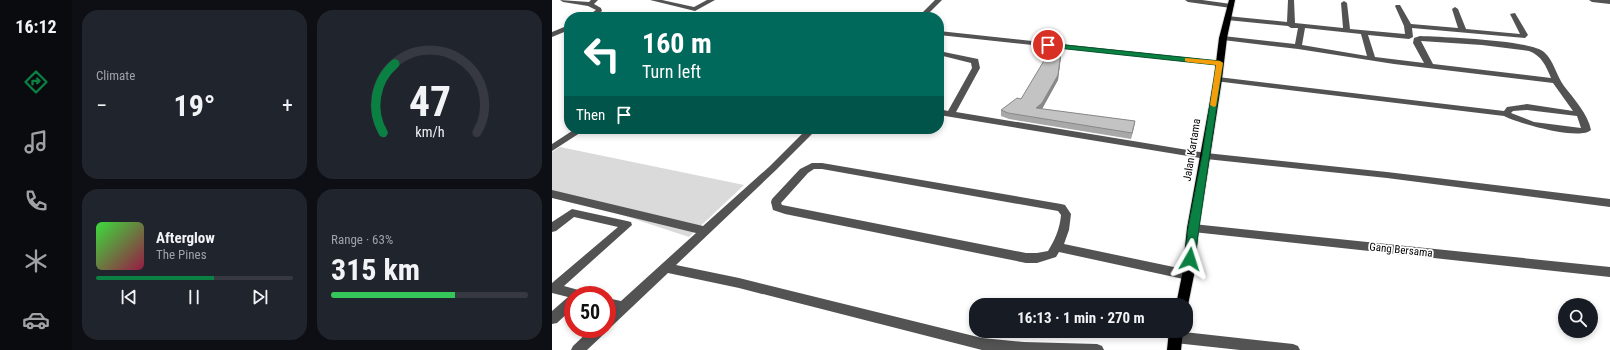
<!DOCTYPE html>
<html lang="en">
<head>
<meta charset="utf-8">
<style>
	body { margin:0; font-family:"Roboto Condensed",sans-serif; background:#20242c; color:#f1f3f6; height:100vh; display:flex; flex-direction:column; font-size:15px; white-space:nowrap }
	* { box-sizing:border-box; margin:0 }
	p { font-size:13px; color:#9ea1a6 }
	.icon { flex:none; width:22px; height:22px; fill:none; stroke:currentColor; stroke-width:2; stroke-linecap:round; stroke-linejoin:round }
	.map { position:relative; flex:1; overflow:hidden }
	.side { display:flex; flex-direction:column; gap:10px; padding:10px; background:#0d0f14; width:480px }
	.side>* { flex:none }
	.banner { position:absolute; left:12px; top:12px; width:380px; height:122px; border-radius:16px; box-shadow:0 2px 6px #0003; background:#00695c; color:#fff; overflow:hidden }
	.controls { position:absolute; left:1006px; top:298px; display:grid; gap:8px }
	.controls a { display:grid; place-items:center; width:40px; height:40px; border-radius:50%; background:#171b24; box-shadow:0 2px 6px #0003; font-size:20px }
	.speed { position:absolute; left:12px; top:286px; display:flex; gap:8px; font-size:20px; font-weight:700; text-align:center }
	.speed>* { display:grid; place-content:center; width:52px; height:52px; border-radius:50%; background:#171b24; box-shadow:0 2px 6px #0003; line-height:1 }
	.speed .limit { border:6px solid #d22; background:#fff; color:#111 }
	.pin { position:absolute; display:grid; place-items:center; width:34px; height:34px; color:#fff; margin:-17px; border:2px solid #fff; border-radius:50%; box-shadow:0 1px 4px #0007 }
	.me { position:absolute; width:44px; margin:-22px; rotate:6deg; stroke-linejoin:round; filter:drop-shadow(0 0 3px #0008) }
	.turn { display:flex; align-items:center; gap:14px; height:84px; padding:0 12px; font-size:18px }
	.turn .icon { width:52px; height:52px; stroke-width:2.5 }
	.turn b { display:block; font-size:28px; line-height:34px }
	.then { display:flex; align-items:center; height:38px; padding:0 12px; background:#0003; gap:8px; font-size:15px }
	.big { font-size:30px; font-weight:700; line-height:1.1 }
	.side .tile { flex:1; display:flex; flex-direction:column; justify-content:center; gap:6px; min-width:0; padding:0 14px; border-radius:16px; background:#20242c }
	.side .dial { align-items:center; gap:0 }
	.dial svg { height:104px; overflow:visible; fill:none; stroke:#363941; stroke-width:7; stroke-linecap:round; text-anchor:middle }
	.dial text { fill:#f1f3f6; stroke:none }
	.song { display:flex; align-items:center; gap:12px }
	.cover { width:48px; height:48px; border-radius:6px; background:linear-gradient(135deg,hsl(120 70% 55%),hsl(340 70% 35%)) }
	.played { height:4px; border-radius:2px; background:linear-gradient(90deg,#0b8043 60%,#363941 60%) }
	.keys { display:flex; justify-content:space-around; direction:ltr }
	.heat { display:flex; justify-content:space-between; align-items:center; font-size:22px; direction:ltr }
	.charge { height:6px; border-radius:3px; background:linear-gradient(90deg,#34c759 63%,#363941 0) }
	.side .tiles { flex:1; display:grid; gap:10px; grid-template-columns:repeat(2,1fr) }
	.trip { position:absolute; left:417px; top:298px; width:224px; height:40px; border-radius:16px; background:#171b24; box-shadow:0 2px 6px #0003; font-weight:700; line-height:40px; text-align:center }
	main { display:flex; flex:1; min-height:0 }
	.dock { display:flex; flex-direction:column; width:72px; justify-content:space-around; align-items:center; background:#090b0e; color:#9ea1a6 }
	.dock .icon { width:28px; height:28px }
	.dock .on { color:#0b8043 }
	.dock b { font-size:18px; color:#f1f3f6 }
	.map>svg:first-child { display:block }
	.green { fill:#dadada }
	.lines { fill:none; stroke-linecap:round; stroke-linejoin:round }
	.major-casing { stroke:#dbdbdb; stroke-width:2 }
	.minor { fill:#535353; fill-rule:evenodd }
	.major { fill:#000; fill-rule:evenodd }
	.wall { fill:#a8a8a8 }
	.shaded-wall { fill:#888 }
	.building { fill:#c3c3c3; stroke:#888 }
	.route { fill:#0b8043; stroke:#07532c }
	.slow { fill:#f59e0b }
	.labels { text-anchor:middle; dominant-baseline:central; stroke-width:3.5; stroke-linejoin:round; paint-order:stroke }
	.street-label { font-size:11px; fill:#000; stroke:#fff }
</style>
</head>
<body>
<main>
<nav class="dock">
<b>16:12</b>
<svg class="icon on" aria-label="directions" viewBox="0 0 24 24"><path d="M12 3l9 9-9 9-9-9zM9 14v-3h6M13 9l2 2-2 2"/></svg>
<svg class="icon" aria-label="music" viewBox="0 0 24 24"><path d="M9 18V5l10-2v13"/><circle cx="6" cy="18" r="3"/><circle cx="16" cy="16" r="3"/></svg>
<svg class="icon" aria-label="phone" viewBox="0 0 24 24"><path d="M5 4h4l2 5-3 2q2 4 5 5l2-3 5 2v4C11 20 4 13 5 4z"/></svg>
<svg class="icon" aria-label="climate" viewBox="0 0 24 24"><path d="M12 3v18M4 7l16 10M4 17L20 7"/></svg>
<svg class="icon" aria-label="car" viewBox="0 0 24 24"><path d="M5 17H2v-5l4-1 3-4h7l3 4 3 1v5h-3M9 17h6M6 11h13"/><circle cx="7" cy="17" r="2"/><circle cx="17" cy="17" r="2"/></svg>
</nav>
<section class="side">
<div class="tiles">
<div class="tile"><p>Climate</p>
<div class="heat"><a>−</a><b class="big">19°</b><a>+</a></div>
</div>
<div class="tile dial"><svg viewBox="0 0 100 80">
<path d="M14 69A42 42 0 1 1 86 69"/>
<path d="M14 69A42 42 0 0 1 23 16" stroke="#0b8043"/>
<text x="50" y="56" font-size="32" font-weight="700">47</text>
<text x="50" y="72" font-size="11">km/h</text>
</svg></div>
<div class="tile">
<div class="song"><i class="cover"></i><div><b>Afterglow</b><p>The Pines</p></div></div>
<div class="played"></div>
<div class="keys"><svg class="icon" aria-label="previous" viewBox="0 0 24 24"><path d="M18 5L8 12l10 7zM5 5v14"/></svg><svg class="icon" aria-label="pause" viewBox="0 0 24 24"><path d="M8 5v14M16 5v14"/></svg><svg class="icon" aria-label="next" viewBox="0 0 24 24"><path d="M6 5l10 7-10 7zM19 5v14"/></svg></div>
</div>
<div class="tile"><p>Range · 63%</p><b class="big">315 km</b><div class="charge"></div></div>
</div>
</section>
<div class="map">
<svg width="1058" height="350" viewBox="0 0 1058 350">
	<rect width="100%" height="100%" fill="#fff"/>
	<path class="green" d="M 8,147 L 192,185 L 137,237 L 0,192 L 0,152 Z"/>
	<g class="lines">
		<defs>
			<path id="major" d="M 677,0 L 683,0 L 675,38 L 670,79 L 647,228 L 642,275 L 636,305 L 634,309 L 634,305 L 624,305 L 630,275 L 635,228 L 662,79 L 667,38 Z
				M 617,331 L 631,331 L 629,350 L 615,350 Z"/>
		</defs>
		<use href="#major" class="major-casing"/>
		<path class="minor" d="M 8,0 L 37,2 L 39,0 L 46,0 L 42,4 L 49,8 L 50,11 L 42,17 L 34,17 L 44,10 L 36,6 L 11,2 Z
			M 98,0 L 110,0 L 142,7 L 155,0 L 163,0 L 143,11 Z
			M 383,0 L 390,0 L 373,17 L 366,17 Z
			M 633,0 L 650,0 L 679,4 L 682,6 L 679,8 L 636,2 Z
			M 736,0 L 742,0 L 743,23 L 791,28 L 789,3 L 792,1 L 795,3 L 798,29 L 853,34 L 852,26 L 843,6 L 844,5 L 848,5 L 859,24 L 906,28 L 900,9 L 903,7 L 906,9 L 914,29 L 968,34 L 958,14 L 963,13 L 976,35 L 973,38 L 860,28 L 861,37 L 857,39 L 816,35 L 823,57 L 872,63 L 861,43 L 862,38 L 868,36 C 889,37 979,40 992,52 C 1002,61 1004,75 1012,86 C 1022,99 1036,114 1039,130 C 1028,141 965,123 952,116 L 663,81 L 662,79 L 666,77 L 952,111 L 955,107 L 975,104 L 1021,111 L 1001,83 L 842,64 L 746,49 L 671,40 L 667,38 L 671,36 L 743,44 L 746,28 L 739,28 L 736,26 L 675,20 L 672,18 L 675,16 L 735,22 ZM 753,28 L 809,34 L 815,56 L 750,45 ZM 869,41 L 930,45 L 977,51 C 990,56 994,66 999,78 L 881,64 ZM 975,110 L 1025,116 L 1029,128 L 982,122 L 959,113 L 961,111 Z
			M 1037,0 L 1058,0 L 1058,4 L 1040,2 Z
			M 17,25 L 17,30 L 0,37 L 0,32 Z
			M 387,31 L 668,61 L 672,63 L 668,65 L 387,35 Z
			M 387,51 L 426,59 L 428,68 L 404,112 L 654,153 L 835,172 L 1058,199 L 1058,207 L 835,178 L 654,159 L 387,115 L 387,109 L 396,111 L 420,68 L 419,63 L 387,55 Z
			M 23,129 L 34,129 L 0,151 L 0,144 Z
			M 255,129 L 265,129 L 224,170 L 124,265 L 187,278 L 430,338 L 472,342 L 545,344 L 550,346 L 552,350 L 430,350 L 187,288 L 116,273 L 60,326 L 55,328 L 55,314 L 60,309 L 55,308 L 55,298 L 69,301 L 144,233 L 0,198 L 0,190 L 151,226 L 218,166 Z
			M 260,163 L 270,163 L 509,204 L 513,205 L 519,214 L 517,230 L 512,244 L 636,270 L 640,272 L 642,275 L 640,278 L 636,280 L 507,252 L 504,257 L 485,263 L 474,263 L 233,214 L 221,210 L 219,202 L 220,199 L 248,169 ZM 262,169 L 270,169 L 506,211 L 509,215 C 508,228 503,240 496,251 L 485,253 L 474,253 L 230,205 L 229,203 L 256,173 Z
			M 20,209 L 75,221 L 79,222 L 80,225 L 12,286 L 30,291 L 32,295 L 21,295 L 21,308 L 5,323 L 0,324 L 0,311 L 16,297 L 0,293 L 0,283 L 66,227 L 22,217 L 4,231 L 0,232 L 0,222 Z
			M 641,224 L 1058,267 L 1058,277 L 641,232 L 637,231 L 635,228 L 637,225 Z
			M 39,329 L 54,329 L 53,333 L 35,350 L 19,350 L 21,346 Z
			M 623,331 L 741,344 L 746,346 L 748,350 L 688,350 L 623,343 L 618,341 L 616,337 L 618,333 Z"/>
		<use href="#major" class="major"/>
	</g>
	<path class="wall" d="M 509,56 L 506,80 L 490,109 L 583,121 L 582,127 L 579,139 L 457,119 L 449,116 L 449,110 L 469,99 Z"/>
	<path class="shaded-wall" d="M 509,51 L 509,56 L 506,80 L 490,109 L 484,108 Z
		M 583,121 L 582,127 L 579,139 L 580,133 Z"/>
	<path class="building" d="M 499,49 L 509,51 L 506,75 L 490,103 L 484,108 L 583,121 L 580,133 L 456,113 L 449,110 L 465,98 L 469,99 Z"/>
	<path class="route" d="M 494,43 L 668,61 L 671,63 L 642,262 L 638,263 L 634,262 L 633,259 L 636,228 L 650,156 L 664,65 L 496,47 L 493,45 Z"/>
	<path class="slow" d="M 633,58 L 668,61 L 671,63 L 664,106 L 662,107 L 658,105 L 664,65 L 636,62 L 633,61 Z"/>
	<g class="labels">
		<g class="street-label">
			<text transform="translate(640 150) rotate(-81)">Jalan Kartama</text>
			<text transform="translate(849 250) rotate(6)">Gang Bersama</text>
		</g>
	</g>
</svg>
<div class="controls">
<a><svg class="icon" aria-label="search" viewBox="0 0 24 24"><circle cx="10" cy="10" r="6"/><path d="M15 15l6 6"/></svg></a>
</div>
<div class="speed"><div class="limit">50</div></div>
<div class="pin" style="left:496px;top:45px;background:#d93025"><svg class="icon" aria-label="arrive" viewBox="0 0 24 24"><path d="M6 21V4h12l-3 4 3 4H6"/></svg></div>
<svg class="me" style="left:638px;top:259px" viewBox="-20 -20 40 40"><path d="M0-17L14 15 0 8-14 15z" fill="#0b8043" stroke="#fff" stroke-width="4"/></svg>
<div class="trip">16:13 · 1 min · 270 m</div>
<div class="banner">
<div class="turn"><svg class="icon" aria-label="left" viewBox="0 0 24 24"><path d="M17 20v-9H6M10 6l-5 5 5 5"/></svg><div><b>160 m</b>Turn left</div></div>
<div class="then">Then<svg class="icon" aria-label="arrive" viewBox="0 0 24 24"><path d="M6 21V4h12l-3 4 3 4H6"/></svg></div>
</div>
</div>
</main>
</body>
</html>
